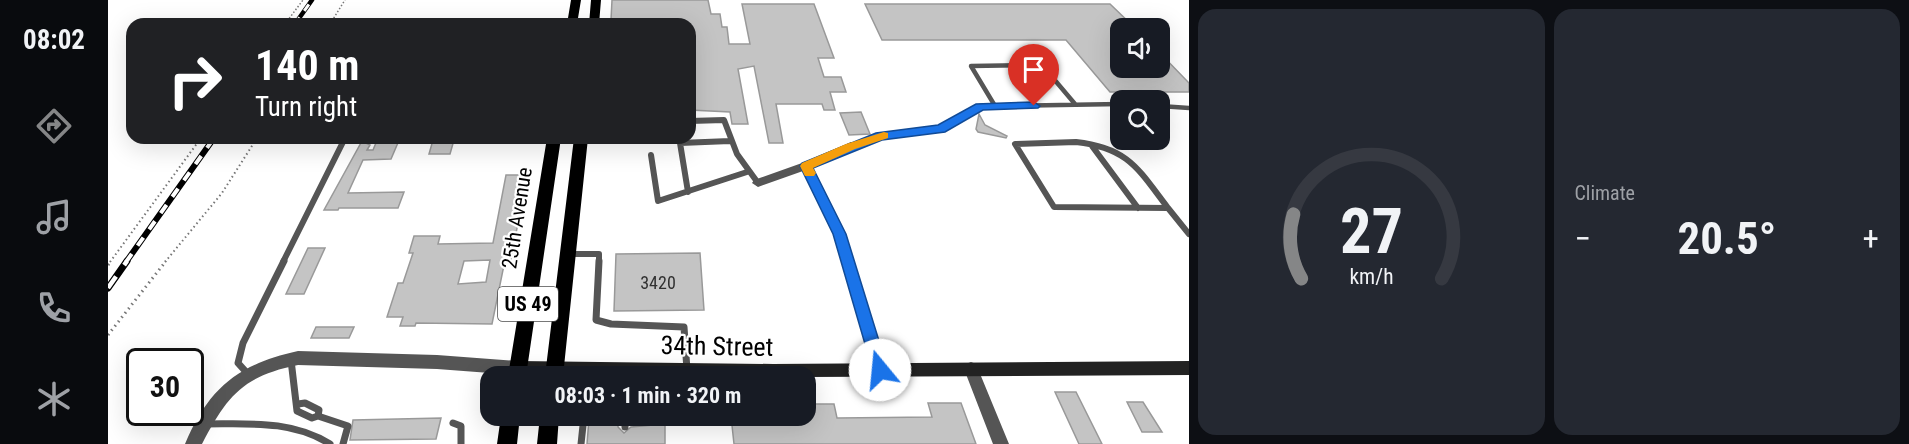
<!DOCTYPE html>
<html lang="en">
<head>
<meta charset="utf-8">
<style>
	body { margin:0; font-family:"Roboto Condensed",sans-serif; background:#242831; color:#f1f3f6; height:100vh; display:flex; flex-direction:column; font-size:22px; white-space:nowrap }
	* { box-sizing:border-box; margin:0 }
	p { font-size:20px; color:#9ea1a6 }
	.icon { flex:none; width:33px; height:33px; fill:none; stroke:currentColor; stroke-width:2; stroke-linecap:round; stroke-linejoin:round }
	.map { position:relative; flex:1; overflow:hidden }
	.sheet { display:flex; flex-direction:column; gap:9px; padding:9px; background:#0d0f14; width:720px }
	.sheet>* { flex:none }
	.top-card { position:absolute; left:18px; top:18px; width:570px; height:126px; border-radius:18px; box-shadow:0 6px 24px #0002; background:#202124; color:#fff; overflow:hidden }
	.tools { position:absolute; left:1002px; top:18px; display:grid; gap:12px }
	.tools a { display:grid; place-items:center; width:60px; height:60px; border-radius:12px; background:#171b24; box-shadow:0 6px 24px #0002; font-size:30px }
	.speed { position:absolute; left:18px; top:348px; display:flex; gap:12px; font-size:30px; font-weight:700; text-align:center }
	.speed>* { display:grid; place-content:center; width:78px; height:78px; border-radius:50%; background:#171b24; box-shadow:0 6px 24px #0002; line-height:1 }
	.speed .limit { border:3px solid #111; border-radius:9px; background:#fff; color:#111 }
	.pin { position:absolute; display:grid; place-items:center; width:51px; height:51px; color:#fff; margin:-62px -26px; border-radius:50% 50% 50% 0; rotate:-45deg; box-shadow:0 0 6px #0007 }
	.pin .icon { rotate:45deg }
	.me { position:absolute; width:66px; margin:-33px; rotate:343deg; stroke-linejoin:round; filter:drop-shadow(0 0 4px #0008) }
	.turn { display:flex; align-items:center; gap:21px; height:126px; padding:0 30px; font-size:27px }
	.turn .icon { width:78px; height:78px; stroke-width:2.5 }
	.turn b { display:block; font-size:42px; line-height:51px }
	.big { font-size:45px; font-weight:700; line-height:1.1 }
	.sheet .tile { flex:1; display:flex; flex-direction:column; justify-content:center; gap:9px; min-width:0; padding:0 21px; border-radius:18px; background:#242831 }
	.sheet .dial { align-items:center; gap:0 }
	.dial svg { height:156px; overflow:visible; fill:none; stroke:#363941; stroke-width:7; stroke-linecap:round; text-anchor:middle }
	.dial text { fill:#f1f3f6; stroke:none }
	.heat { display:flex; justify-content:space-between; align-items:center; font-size:33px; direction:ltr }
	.sheet .tiles { flex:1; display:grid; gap:9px; grid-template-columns:repeat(2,1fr) }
	.trip { position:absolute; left:372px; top:366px; width:336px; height:60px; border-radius:18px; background:#171b24; box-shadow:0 6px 24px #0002; font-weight:700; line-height:60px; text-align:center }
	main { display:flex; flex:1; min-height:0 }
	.dock { display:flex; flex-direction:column; width:108px; justify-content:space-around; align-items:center; background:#090b0e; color:#9ea1a6 }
	.dock .icon { width:42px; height:42px }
	.dock .on { color:#858687 }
	.dock b { font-size:27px; color:#f1f3f6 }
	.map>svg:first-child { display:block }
	.building { fill:#c4c4c4; stroke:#999; stroke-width:1.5; fill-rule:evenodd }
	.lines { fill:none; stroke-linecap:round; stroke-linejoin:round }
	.path-far2 { stroke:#777; stroke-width:1.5; stroke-dasharray:1.5 2; stroke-linecap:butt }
	.path-far1 { stroke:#777; stroke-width:2; stroke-dasharray:1.5 3; stroke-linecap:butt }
	.path { stroke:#777; stroke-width:3; stroke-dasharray:1.5 4; stroke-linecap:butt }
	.lane-far2 { stroke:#555; stroke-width:4.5 }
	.lane-far1 { stroke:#555; stroke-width:6 }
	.lane { stroke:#555; stroke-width:7 }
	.street { fill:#555; fill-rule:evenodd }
	.secondary { fill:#222; fill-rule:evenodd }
	.primary { fill:#000; fill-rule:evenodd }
	.rail-far2-casing { stroke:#000; stroke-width:4.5 }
	.rail-far1-casing { stroke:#000; stroke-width:6 }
	.rail-casing { stroke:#000; stroke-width:7 }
	.rail-far2 { stroke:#fff; stroke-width:3; stroke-dasharray:8; stroke-linecap:butt }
	.rail-far1 { stroke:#fff; stroke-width:4; stroke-dasharray:10; stroke-linecap:butt }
	.rail { stroke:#fff; stroke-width:4.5; stroke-dasharray:14; stroke-linecap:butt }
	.route { fill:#1a73e8; stroke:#114b97; stroke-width:1.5 }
	.slow { fill:#f59e0b }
	.labels { text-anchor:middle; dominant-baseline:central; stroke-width:4.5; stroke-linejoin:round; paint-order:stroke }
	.number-label { font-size:18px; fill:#313131 }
	.shield { fill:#fff; stroke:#4c4c4c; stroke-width:1.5 }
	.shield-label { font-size:20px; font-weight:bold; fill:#000 }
	.street-label { font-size:21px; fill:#000; stroke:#fff }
	.near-street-label { font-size:26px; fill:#000; stroke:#fff }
</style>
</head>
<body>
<main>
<nav class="dock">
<b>08:02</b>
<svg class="icon on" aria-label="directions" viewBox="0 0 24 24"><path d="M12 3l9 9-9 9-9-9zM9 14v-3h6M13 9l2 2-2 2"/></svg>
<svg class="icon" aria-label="music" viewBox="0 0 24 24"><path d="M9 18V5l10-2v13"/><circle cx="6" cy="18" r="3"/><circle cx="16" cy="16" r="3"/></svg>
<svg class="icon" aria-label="phone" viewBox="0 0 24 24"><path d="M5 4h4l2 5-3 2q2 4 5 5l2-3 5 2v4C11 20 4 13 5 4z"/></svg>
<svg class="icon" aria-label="climate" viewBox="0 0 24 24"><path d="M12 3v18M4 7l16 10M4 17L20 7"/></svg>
</nav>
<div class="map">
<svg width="1081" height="444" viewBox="0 0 1081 444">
	<rect width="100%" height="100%" fill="#fff"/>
	<path class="building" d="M 504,0 L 600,0 L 603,14 L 612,14 L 614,27 L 619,27 L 621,44 L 642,44 L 634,4 L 706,4 L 726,58 L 710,58 L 716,77 L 733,77 L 738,92 L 722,92 L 727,110 L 716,110 L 714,104 L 668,104 L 675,143 L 661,143 L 646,66 L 630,69 L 640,124 L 624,124 L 622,112 L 582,110 L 582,24 L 569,24 L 568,19 L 503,20 Z
		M 757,4 L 1002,4 L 1027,28 L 1012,28 L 1012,68 L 1052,68 L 1052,53 L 1081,83 L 1081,92 L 1002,92 L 958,40 L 774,40 Z
		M 753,112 L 762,134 L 741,135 L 732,113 Z
		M 871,114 L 877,125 L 899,136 L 898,138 L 870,132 L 868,129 Z
		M 270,138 L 292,138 L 283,159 L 255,160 L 240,193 L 296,192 L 290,208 L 231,208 L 230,210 L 216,210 L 254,141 L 262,145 L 259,150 L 265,150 Z
		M 325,140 L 346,140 L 342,154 L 321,154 Z
		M 398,175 L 419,175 L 403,260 L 397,260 L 384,324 L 308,323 L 307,326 L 292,326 L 295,317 L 279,317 L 290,283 L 295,283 L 305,253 L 301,253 L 306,236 L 332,236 L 330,244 L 385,243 ZM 382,260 L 378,282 L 350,284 L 356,261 Z
		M 200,248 L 217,248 L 196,294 L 178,294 Z
		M 592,253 L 596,310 L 506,311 L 508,254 Z
		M 208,327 L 246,327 L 241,338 L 203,338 Z
		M 947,392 L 968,392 L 994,444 L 971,444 Z
		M 1019,402 L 1035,402 L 1054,432 L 1034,432 Z
		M 820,403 L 853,403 L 868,444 L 626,444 L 623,416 L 698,416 L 698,404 L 726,404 L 729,418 L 824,417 Z
		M 333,418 L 328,439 L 242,440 L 245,420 Z
		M 481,419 L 510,419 L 510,427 L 516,433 L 523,427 L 557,424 L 557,444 L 479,444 Z"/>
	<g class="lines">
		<path class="path-far2" d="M 177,24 L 195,0
			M 222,24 L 237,0"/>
		<path class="path-far1" d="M 2,262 L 93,138
			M 57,262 L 114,193 L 149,138"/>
		<path class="path" d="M 0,265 L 3,261
			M 0,335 L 58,261"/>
		<path class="lane-far2" d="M 967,104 L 934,65 L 863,66 L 887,106 L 1012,104
			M 1052,106 L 1081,108
			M 854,117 L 872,106 L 887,106"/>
		<path class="lane-far1" d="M 582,121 L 616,120 L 629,154 L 650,183
			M 968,142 C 1021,148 1030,169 1060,208 L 946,207 L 907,144 Z
			M 743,146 L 772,136 L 833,129 L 856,115
			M 984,146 L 1030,208
			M 543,155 L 550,201 L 639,172
			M 580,192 L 572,143 L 622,141
			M 1060,208 L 1081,234
			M 460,254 L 491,254 L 491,262
			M 175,262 L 237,138"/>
		<path class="lane" d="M 491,261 L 488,320 L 503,324 L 576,327 L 579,370
			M 183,360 L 189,411 L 204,418 L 210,416 L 240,426 L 235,444
			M 139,373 L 130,363 L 135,343 L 176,261
			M 190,404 L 197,403 L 211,410 L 210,416
			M 517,416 L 517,427
			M 345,423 L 353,426 L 353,444
			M 98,424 C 141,424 184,420 222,444
			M 473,444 L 476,416"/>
		<path class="street" d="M 743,142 L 748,146 L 747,149 L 704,168 L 738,234 L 779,370 L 777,375 L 772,377 L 767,375 L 765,370 L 726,234 L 695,171 L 650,187 L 644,183 L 646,180 L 694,163 Z
			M 190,351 L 329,355 L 410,361 L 415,363 L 417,368 L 415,373 L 410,375 L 329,369 L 190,365 C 135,376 119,396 94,444 L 77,444 C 101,387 131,364 190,351 Z
			M 863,362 L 868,364 L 901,444 L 885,444 L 856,369 L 858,364 Z"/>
		<path class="secondary" d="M 410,361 L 665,364 L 1081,361 L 1081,375 L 698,377 L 410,375 L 405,373 L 403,368 L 405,363 Z"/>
		<path class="primary" d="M 463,0 L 473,0 L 469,24 L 459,24 Z
			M 483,0 L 493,0 L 491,24 L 481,24 Z
			M 439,138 L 453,138 L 418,376 L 400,376 Z
			M 466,138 L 480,138 L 455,376 L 437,376 Z
			M 393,416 L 412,416 L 409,444 L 389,444 Z
			M 432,416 L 451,416 L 449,444 L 429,444 Z"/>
		<defs>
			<path id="rail-far2" d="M 187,24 L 204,0"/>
			<path id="rail-far1" d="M 18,262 L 106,138"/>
			<path id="rail" d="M 0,288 L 19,261"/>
		</defs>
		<use href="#rail-far2" class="rail-far2-casing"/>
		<use href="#rail-far1" class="rail-far1-casing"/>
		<use href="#rail" class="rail-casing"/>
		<use href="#rail-far2" class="rail-far2"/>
		<use href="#rail-far1" class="rail-far1"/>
		<use href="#rail" class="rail"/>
	</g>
	<path class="route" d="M 926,102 L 932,106 L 930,108 L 875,110 L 837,132 L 774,140 L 705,168 L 738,234 L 780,370 L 778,375 L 772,377 L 766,375 L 725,234 L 692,166 L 694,163 L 768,133 L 830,125 L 868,104 Z"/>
	<path class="slow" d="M 776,132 L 780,133 L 780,138 L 747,149 L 705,168 L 708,173 L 706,176 L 697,176 L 692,166 L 694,163 L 738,144 Z"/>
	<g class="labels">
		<g class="number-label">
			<text x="550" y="282">3420</text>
		</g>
		<rect class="shield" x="390" y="287" width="60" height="34" rx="4.5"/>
		<g class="shield-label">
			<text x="420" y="304">US 49</text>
		</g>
		<g class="street-label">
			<text transform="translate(409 218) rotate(-81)">25th Avenue</text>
		</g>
		<g class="near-street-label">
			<text transform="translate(609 346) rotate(1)">34th Street</text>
		</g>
	</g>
</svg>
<div class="tools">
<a><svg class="icon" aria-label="sound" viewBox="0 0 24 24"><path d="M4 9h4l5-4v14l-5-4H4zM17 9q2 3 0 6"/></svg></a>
<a><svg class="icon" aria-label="search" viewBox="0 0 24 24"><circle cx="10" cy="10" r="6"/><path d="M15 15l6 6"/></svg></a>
</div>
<div class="speed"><div class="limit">30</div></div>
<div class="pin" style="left:926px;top:106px;background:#d93025"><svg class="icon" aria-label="arrive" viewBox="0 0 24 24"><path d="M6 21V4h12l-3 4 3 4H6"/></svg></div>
<svg class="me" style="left:772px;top:370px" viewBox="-20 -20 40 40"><circle r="19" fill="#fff"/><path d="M0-13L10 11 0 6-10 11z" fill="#1a73e8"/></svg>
<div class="trip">08:03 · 1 min · 320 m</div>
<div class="top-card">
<div class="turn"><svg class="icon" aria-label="right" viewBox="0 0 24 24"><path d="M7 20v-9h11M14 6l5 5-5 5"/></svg><div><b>140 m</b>Turn right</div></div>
</div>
</div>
<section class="sheet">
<div class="tiles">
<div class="tile dial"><svg viewBox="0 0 100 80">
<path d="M14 69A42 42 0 1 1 86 69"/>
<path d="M14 69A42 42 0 0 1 10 36" stroke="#858687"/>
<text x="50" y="56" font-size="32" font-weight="700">27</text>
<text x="50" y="72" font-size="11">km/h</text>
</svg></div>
<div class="tile"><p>Climate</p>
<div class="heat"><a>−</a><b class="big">20.5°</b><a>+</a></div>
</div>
</div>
</section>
</main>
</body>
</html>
